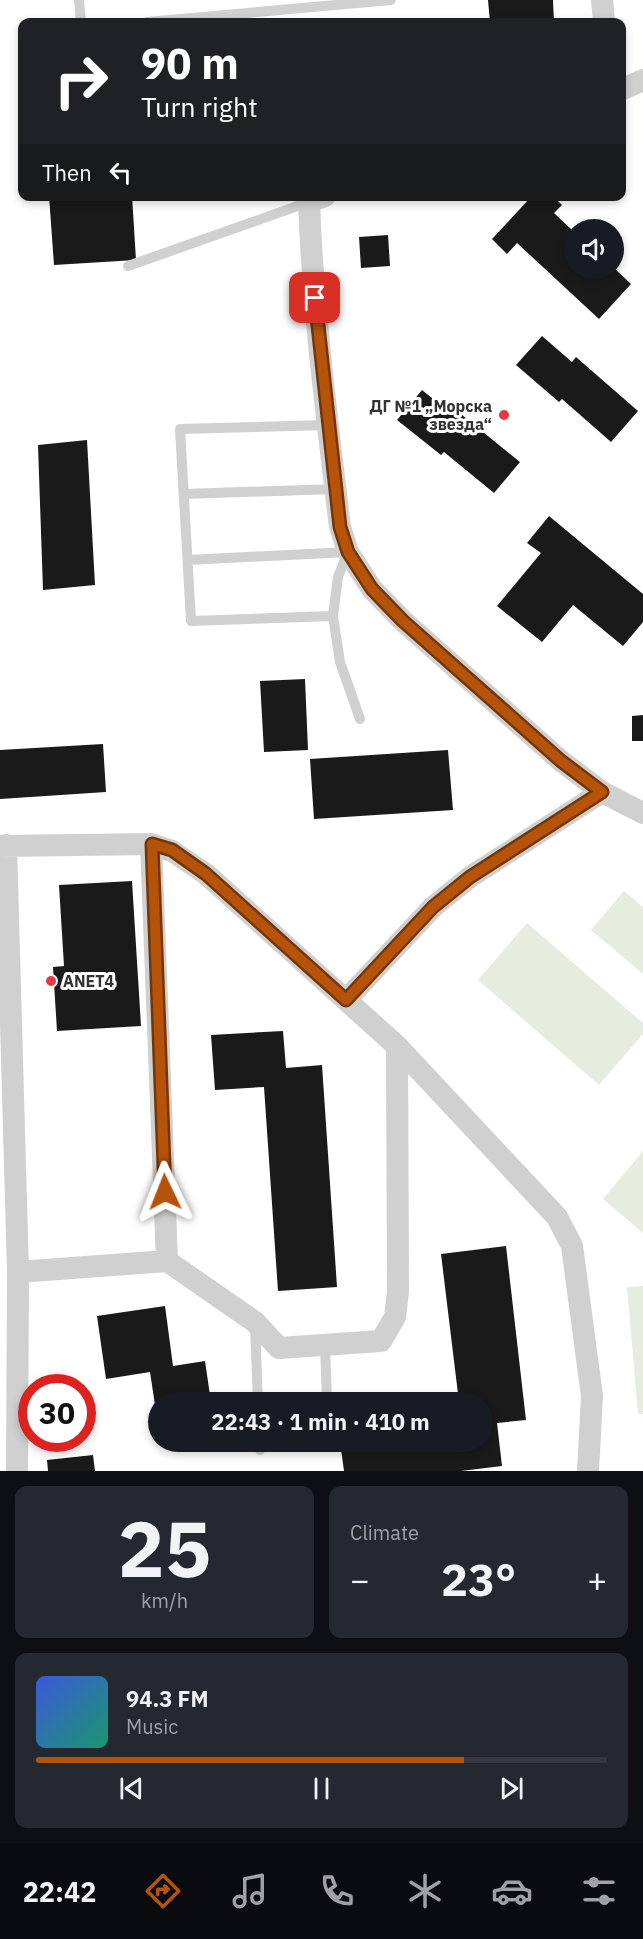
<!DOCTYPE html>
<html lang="en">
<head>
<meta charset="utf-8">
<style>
	body { margin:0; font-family:"IBM Plex Sans",sans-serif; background:#242831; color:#f1f3f6; height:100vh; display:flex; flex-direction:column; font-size:22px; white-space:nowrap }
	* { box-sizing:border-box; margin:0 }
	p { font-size:20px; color:#9ea1a6 }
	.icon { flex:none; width:33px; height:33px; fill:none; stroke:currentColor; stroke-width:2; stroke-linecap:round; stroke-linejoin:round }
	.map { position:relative; height:1471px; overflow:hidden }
	.sheet { display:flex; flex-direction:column; gap:15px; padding:15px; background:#0d0f14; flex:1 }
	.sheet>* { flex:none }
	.hud { position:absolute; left:18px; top:18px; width:608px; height:183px; border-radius:12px; box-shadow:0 3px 9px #0003; background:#202124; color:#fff; overflow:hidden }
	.controls { position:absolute; left:564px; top:219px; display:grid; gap:12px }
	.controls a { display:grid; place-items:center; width:60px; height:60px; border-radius:50%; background:#171b24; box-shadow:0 3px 9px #0003; font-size:30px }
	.speed { position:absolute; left:18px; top:1374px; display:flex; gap:12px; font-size:30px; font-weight:700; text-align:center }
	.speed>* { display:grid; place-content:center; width:78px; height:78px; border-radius:50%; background:#171b24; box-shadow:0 3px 9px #0003; line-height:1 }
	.speed .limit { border:9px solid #d22; background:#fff; color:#111 }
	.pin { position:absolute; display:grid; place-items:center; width:51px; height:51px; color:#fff; margin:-26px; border-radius:12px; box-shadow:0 3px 9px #0006 }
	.me { position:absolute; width:66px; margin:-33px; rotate:358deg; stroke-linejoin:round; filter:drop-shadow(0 0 4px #0008) }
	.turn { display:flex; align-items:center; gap:21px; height:126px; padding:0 24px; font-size:27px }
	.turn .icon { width:78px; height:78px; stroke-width:2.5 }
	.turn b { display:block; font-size:42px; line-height:51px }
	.then { display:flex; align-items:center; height:57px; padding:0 24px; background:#0003; gap:12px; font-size:22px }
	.big { font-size:45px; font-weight:800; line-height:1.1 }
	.sheet .widget { flex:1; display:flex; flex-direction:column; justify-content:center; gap:9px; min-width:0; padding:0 21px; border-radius:12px; background:#242831 }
	.sheet .dial { align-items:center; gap:0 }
	.dial b { font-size:78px; line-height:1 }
	.song { display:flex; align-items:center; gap:18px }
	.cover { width:72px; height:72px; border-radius:9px; background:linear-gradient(135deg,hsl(230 70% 55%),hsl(160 70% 35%)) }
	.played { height:6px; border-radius:3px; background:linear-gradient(90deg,#b45309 75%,#363941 75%) }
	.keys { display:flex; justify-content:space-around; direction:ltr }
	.heat { display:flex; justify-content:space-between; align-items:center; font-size:33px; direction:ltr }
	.sheet .tiles { flex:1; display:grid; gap:15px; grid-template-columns:1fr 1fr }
	.widget:last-child { grid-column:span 2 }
	.trip { position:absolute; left:148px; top:1392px; width:345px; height:60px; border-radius:30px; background:#171b24; box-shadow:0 3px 9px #0003; font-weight:800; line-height:60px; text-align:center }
	.dock { display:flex; height:96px; justify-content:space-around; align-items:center; background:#090b0e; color:#9ea1a6 }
	.dock .icon { width:42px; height:42px }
	.dock .on { color:#b45309 }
	.dock b { font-size:27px; color:#f1f3f6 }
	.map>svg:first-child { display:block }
	.green { fill:#e6ecdf }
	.building { fill:#1a1a1a }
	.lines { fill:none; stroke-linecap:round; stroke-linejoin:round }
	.lane { stroke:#d0d0d0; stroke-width:10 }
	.street { stroke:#d0d0d0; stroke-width:22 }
	.route-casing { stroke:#753606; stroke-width:15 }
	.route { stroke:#b45309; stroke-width:10 }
	.poi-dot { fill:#e63946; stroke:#fff; stroke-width:2 }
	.labels { text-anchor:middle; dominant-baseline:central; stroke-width:6; stroke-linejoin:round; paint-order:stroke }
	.poi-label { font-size:16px; font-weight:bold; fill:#333; stroke:#fff; text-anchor:end }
</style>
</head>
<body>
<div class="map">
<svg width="643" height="1471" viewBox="0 0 643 1471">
	<rect width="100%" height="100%" fill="#fff"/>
	<path class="green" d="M 624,891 L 643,907 L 643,974 L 591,930 Z
		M 527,923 L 643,1023 L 643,1034 L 599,1085 L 478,980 Z
		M 643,1151 L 643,1233 L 603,1199 Z
		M 643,1286 L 643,1414 L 638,1414 L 627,1287 Z"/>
	<path class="building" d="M 488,0 L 553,0 L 554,22 L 490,22 Z
		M 49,196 L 132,196 L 136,260 L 54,265 Z
		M 532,196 L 553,196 L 562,205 L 554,213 L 574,232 L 574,268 L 614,268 L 631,284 L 599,319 L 517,243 L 507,254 L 492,239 Z
		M 388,235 L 390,266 L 361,268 L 359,237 Z
		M 542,336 L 572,362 L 576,357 L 638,411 L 611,442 L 562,399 L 559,402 L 516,365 Z
		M 422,390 L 453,415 L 456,410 L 520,462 L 494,493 L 444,452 L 441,455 L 397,420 Z
		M 87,440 L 95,585 L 43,590 L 38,445 Z
		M 549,516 L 643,594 L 643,622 L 623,646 L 573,605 L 542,642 L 497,606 L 541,553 L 527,543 Z
		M 305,679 L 308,750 L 264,752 L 260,681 Z
		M 643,715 L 643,741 L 632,741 L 632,716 Z
		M 103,744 L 106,792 L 0,799 L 0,750 Z
		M 448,750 L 453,810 L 314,819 L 310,759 Z
		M 132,881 L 141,1026 L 57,1031 L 53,967 L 64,966 L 59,885 Z
		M 283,1031 L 286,1068 L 322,1065 L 337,1287 L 278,1291 L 264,1087 L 215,1090 L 211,1035 Z
		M 506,1246 L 526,1420 L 497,1423 L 502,1466 L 461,1471 L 344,1471 L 340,1442 L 483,1442 L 483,1402 L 459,1402 L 441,1254 Z
		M 165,1306 L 173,1366 L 205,1361 L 211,1402 L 159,1402 L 158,1425 L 150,1372 L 106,1379 L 97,1316 Z
		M 93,1455 L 95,1471 L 48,1471 L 47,1460 Z"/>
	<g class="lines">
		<path class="lane" d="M 79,0 L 81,22
			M 147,22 L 391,0
			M 128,266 L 309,202
			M 184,494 L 335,489
			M 188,560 L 348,552 L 338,577 L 333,616 L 191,621 L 180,429 L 327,425
			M 333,616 L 340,662 L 360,719
			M 255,1326 L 258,1402
			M 325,1345 L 327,1402
			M 260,1442 L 260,1450
			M 329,1442 L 329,1446"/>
		<path class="street" d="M 602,0 L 604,22
			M 621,90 L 643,80
			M 325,196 L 309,202 C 313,311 327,419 340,527 L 348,552 L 372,589 L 403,621 L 561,761 L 602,792 L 643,813
			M 151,844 L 167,1261
			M 6,845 L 18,1272 L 17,1471
			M 0,846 L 151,844 L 172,851 L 206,874 L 397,1046 L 557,1217 L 572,1246 L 592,1396 L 588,1471
			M 346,1000 L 433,907 L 470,877 L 602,792
			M 18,1272 L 167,1261 L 255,1322 L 279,1348 L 381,1341 L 395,1317 L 398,1292 L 397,1046"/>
	</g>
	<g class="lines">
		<defs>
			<path id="route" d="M 165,1192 L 152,844 L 172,850 L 206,874 L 346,1000 L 433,907 L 470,877 L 602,792 L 561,761 L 403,621 L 372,589 L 348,552 L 340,527 L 315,298"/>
		</defs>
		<use href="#route" class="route-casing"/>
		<use href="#route" class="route"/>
	</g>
	<g class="poi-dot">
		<circle cx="504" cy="415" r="6"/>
		<circle cx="51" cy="981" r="6"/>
	</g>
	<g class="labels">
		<g class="poi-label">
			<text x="492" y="406">ДГ №1 „Морска<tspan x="492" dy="18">звезда“</tspan></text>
			<text x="63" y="981" text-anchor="start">ANET4</text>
		</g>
	</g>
</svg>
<div class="controls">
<a><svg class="icon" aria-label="sound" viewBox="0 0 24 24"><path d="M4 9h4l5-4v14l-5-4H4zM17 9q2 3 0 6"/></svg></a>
</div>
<div class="speed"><div class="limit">30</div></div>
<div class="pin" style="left:315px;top:298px;background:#d93025"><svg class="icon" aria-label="arrive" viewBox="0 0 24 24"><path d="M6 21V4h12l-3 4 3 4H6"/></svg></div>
<svg class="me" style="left:165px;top:1192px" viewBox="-20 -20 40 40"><path d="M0-17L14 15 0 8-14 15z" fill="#b45309" stroke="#fff" stroke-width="4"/></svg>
<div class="trip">22:43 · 1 min · 410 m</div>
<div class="hud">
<div class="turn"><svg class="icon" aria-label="right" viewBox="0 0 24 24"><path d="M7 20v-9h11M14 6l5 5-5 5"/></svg><div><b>90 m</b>Turn right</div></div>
<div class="then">Then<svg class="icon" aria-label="left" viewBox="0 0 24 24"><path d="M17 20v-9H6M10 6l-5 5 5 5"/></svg></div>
</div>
</div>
<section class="sheet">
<div class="tiles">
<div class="widget dial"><b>25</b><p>km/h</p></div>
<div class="widget"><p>Climate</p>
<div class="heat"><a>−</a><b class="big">23°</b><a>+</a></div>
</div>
<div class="widget">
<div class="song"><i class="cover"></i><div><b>94.3 FM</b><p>Music</p></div></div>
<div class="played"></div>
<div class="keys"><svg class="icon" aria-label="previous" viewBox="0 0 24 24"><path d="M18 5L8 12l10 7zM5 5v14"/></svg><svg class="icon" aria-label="pause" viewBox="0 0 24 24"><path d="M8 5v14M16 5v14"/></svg><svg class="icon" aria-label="next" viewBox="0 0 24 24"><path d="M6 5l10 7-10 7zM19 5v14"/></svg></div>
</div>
</div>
</section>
<nav class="dock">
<b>22:42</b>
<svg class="icon on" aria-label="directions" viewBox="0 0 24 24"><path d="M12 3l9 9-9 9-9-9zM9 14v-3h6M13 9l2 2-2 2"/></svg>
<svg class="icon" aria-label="music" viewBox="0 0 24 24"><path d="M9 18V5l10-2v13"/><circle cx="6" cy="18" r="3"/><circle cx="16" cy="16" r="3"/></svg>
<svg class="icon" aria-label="phone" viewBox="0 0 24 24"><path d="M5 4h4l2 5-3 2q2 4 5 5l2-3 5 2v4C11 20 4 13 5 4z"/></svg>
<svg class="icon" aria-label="climate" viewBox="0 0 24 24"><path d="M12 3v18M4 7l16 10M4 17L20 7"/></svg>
<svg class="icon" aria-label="car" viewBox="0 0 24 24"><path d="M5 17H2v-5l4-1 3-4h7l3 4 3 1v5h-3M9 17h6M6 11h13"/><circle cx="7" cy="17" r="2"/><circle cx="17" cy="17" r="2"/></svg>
<svg class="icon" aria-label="filters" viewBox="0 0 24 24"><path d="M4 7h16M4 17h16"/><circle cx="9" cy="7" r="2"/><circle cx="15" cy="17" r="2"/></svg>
</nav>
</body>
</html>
